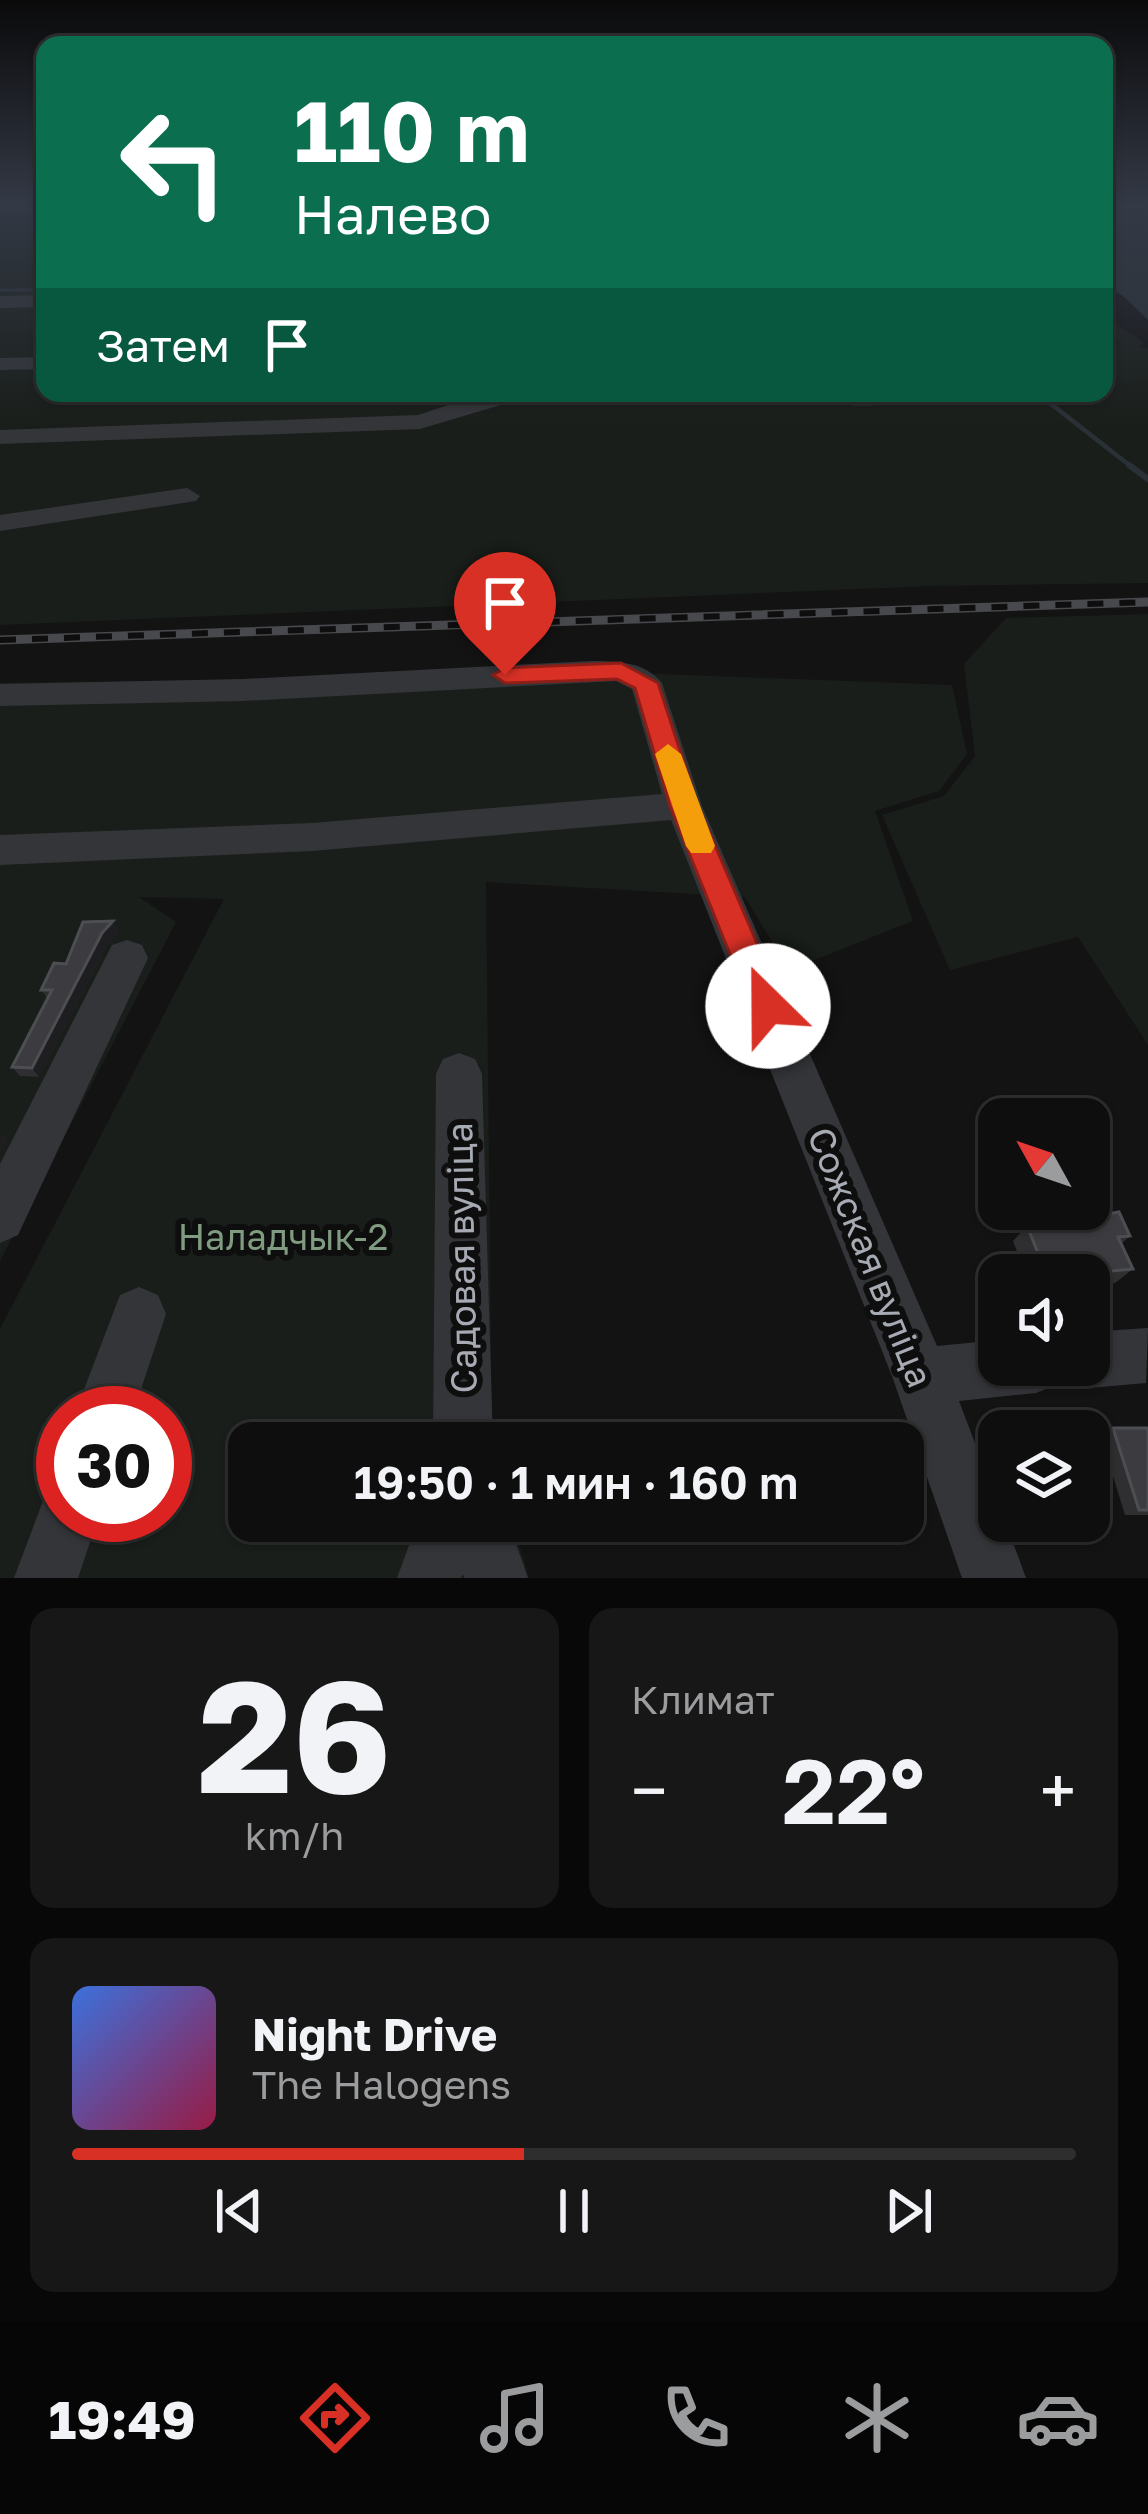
<!DOCTYPE html>
<html lang="ru">
<head>
<meta charset="utf-8">
<style>
	body { margin:0; font-family:"Golos Text",sans-serif; background:#171718; color:#f1f3f6; height:100vh; display:flex; flex-direction:column; font-size:45px; white-space:nowrap }
	* { box-sizing:border-box; margin:0 }
	p { font-size:39px; color:#9b9c9e }
	.icon { flex:none; width:66px; height:66px; fill:none; stroke:currentColor; stroke-width:2; stroke-linecap:round; stroke-linejoin:round }
	.map { position:relative; height:1578px; overflow:hidden }
	.details { display:flex; flex-direction:column; gap:30px; padding:30px; background:#080808; flex:1 }
	.details>* { flex:none }
	.hud { position:absolute; left:36px; top:36px; width:1077px; height:366px; border-radius:24px; box-shadow:0 3px 9px #0004,0 0 0 3px #2e2e2f; background:#0b6e4f; color:#fff; overflow:hidden }
	.needle { width:78px; rotate:310deg }
	.controls { position:absolute; left:978px; top:1098px; display:grid; gap:24px }
	.controls a { display:grid; place-items:center; width:132px; height:132px; border-radius:24px; background:#0e0e0f; box-shadow:0 3px 9px #0004,0 0 0 3px #2e2e2f; font-size:60px }
	.speed { position:absolute; left:36px; top:1386px; display:flex; gap:24px; font-size:60px; font-weight:700; text-align:center }
	.speed>* { display:grid; place-content:center; width:156px; height:156px; border-radius:50%; background:#0e0e0f; box-shadow:0 3px 9px #0004,0 0 0 3px #2e2e2f; line-height:1 }
	.speed .limit { border:18px solid #d22; background:#fff; color:#111 }
	.pin { position:absolute; display:grid; place-items:center; width:102px; height:102px; color:#fff; margin:-123px -51px; border-radius:50% 50% 50% 0; rotate:-45deg; box-shadow:0 0 12px #0007 }
	.pin .icon { rotate:45deg }
	.me { position:absolute; width:132px; margin:-66px; rotate:337deg; stroke-linejoin:round; filter:drop-shadow(0 0 9px #0008) }
	.turn { display:flex; align-items:center; gap:42px; height:252px; padding:0 60px; font-size:54px }
	.turn .icon { width:156px; height:156px; stroke-width:2.5 }
	.turn b { display:block; font-size:84px; line-height:102px }
	.then { display:flex; align-items:center; height:114px; padding:0 60px; background:#0003; gap:24px; font-size:45px }
	.big { font-size:90px; font-weight:600; line-height:1.1 }
	.details .tile { flex:1; display:flex; flex-direction:column; justify-content:center; gap:18px; min-width:0; padding:0 42px; border-radius:24px; background:#171718 }
	.details .dial { align-items:center; gap:0 }
	.dial b { font-size:156px; line-height:1 }
	.song { display:flex; align-items:center; gap:36px }
	.cover { width:144px; height:144px; border-radius:18px; background:linear-gradient(135deg,hsl(220 70% 55%),hsl(340 70% 35%)) }
	.played { height:12px; border-radius:6px; background:linear-gradient(90deg,#d93025 45%,#2e2e2f 45%) }
	.keys { display:flex; justify-content:space-around; direction:ltr }
	.heat { display:flex; justify-content:space-between; align-items:center; font-size:66px; direction:ltr }
	.details .tiles { flex:1; display:grid; gap:30px; grid-template-columns:1fr 1fr }
	.tile:last-child { grid-column:span 2 }
	.trip { position:absolute; left:228px; top:1422px; width:696px; height:120px; border-radius:24px; background:#0e0e0f; box-shadow:0 3px 9px #0004,0 0 0 3px #2e2e2f; font-weight:600; line-height:120px; text-align:center }
	.menu { display:flex; height:192px; justify-content:space-around; align-items:center; background:#060606; color:#9b9c9e }
	.menu .icon { width:84px; height:84px }
	.menu .selected { color:#d93025 }
	.menu b { font-size:54px; color:#f1f3f6 }
	.map>svg:first-child { display:block }
	.green { fill:#191e1a; fill-rule:evenodd }
	.water { fill:#2a3136 }
	.lines { fill:none; stroke-linecap:round; stroke-linejoin:round }
	.stream-far2 { stroke:#2a3136; stroke-width:3 }
	.stream-far1 { stroke:#2a3136; stroke-width:4.5 }
	.stream { stroke:#2a3136; stroke-width:6 }
	.minor { fill:#343539; fill-rule:evenodd }
	.rail-casing { stroke:#47494d; stroke-width:9 }
	.rail { stroke:#0e0e0f; stroke-width:6; stroke-dasharray:16; stroke-linecap:butt }
	.wall { fill:#2f2f32 }
	.shaded-wall { fill:#1e1e20 }
	.building { fill:#3c3c40; stroke:#4c4e52; stroke-width:3 }
	.route { fill:#d93025; stroke:#8d1f18; stroke-width:3 }
	.slow { fill:#f59e0b }
	.labels { text-anchor:middle; dominant-baseline:central; stroke-width:12; stroke-linejoin:round; paint-order:stroke }
	.near-park-label { font-size:36px; fill:#7f9c80; stroke:#0e0e0f }
	.near-street-label { font-size:36px; fill:#a6aab3; stroke:#0e0e0f }
</style>
</head>
<body>
<div class="map">
<svg width="1148" height="1578" viewBox="0 0 1148 1578">
	<rect width="100%" height="100%" fill="#131314"/>
	<path class="green" d="M 0,205 L 45,205 L 45,393 L 1104,393 L 1104,340 L 1122,345 L 1104,337 L 1104,318 L 1144,342 L 1138,347 L 1148,348 L 1148,583 L 931,586 L 0,625 Z
		M 1148,614 L 1148,1045 L 1078,937 L 950,970 L 882,815 L 944,796 L 975,756 L 964,664 L 1006,618 Z
		M 660,674 L 952,685 L 967,754 L 939,791 L 875,811 L 913,921 L 789,970 L 745,897 L 486,882 L 492,1443 L 249,1443 L 249,1521 L 512,1521 L 529,1578 L 0,1578 L 0,1329 L 224,899 L 139,897 L 176,922 L 0,1261 L 0,683 ZM 63,1413 L 165,1413 L 165,1515 L 63,1515 Z"/>
	<path class="water" d="M 1104,205 L 1148,205 L 1148,320 L 1122,295 L 1104,286 Z"/>
	<g class="lines">
		<path class="stream-far2" d="M 0,290 L 45,290"/>
		<path class="stream-far1" d="M 1037,393 L 1133,468"/>
		<path class="stream" d="M 1129,465 L 1148,479"/>
		<path class="minor" d="M 45,295 L 45,307 L 0,308 L 0,296 Z
			M 45,357 L 45,369 L 0,370 L 0,358 Z
			M 485,393 L 541,393 L 420,429 L 0,444 L 0,430 L 418,415 Z
			M 803,393 L 895,393 L 900,398 C 883,411 820,406 803,393 Z
			M 187,488 L 200,496 L 196,501 L 0,531 L 0,515 Z
			M 592,661 C 618,661 645,662 662,683 L 702,806 L 937,1346 L 999,1340 L 999,1365 L 1089,1365 L 1089,1332 L 1148,1328 L 1146,1383 L 1089,1388 L 1069,1380 L 1064,1367 L 1056,1385 L 1036,1393 L 959,1401 L 999,1506 L 999,1521 L 1005,1521 L 1026,1578 L 962,1578 L 892,1376 L 671,820 L 312,851 L 0,865 L 0,835 L 312,823 L 662,794 L 632,689 L 616,681 L 243,701 L 0,706 L 0,684 L 243,679 Z
			M 127,940 L 142,945 L 148,958 L 18,1235 L 0,1243 L 0,1164 L 112,945 Z
			M 459,1053 L 475,1059 L 482,1074 L 493,1443 L 433,1443 L 436,1074 L 443,1059 Z
			M 139,1287 L 158,1295 L 166,1314 L 133,1413 L 75,1413 L 120,1295 Z
			M 63,1486 L 63,1515 L 99,1515 L 78,1578 L 14,1578 L 46,1493 Z
			M 418,1521 L 508,1521 L 528,1578 L 464,1578 L 463,1574 L 461,1578 L 397,1578 Z"/>
		<defs>
			<path id="rail" d="M 0,640 L 1148,602"/>
		</defs>
		<use href="#rail" class="rail-casing"/>
		<use href="#rail" class="rail"/>
	</g>
	<path class="wall" d="M 119,931 L 108,943 L 39,1077 L 20,1076 L 12,1067 L 48,999 L 41,990 L 66,964 Z
		M 1016,1209 L 1089,1209 L 1107,1214 L 1130,1236 L 1121,1244 L 1133,1269 L 1115,1283 L 1089,1286 L 1089,1275 L 1026,1275 L 1013,1241 L 1024,1229 Z
		M 1113,1428 L 1148,1428 L 1148,1515 L 1125,1515 L 1100,1434 Z"/>
	<path class="shaded-wall" d="M 113,921 L 119,931 L 108,943 L 39,1077 L 32,1068 L 102,933 Z
		M 3,1133 L 8,1138 L 0,1152 L 0,1137 Z"/>
	<path class="building" d="M 113,921 L 102,933 L 32,1068 L 12,1067 L 52,990 L 41,990 L 54,963 L 66,964 L 83,922 Z
		M 1089,1179 L 1092,1179 L 1107,1214 L 1119,1212 L 1130,1236 L 1118,1237 L 1133,1269 L 1071,1275 L 1047,1275 L 1027,1226 L 1042,1225 L 1036,1209 L 1089,1209 Z
		M 1113,1428 L 1148,1428 L 1148,1510 L 1139,1510 Z"/>
	<linearGradient id="sky" x2="0" y2="1"><stop stop-color="#0a0a0b"/><stop offset="0.48" stop-color="#333945"/><stop offset="1" stop-color="#333945" stop-opacity="0"/></linearGradient>
	<rect width="1148" height="426" fill="url(#sky)"/>
	<path class="route" d="M 621,663 L 658,683 L 698,806 L 784,1006 L 779,1016 L 768,1020 L 756,1016 L 751,1006 L 670,806 L 635,688 L 617,679 L 505,683 L 493,675 L 505,668 Z"/>
	<path class="slow" d="M 668,744 L 681,754 L 715,846 L 711,853 L 691,853 L 686,846 L 655,754 Z"/>
	<g class="labels">
		<g class="near-park-label">
			<text x="283" y="1236">Наладчык-2</text>
		</g>
		<g class="near-street-label">
			<text transform="translate(871 1257) rotate(68)">Сожская вуліца</text>
			<text transform="translate(461 1258) rotate(-91)">Садовая вуліца</text>
		</g>
	</g>
</svg>
<div class="controls">
<a><svg class="needle" viewBox="-14 -14 28 28"><path d="M0-13l5 13h-10z" fill="#e53935"/><path d="M0 13l5-13h-10z" fill="#9b9c9e"/></svg></a>
<a><svg class="icon" aria-label="sound" viewBox="0 0 24 24"><path d="M4 9h4l5-4v14l-5-4H4zM17 9q2 3 0 6"/></svg></a>
<a><svg class="icon" aria-label="layers" viewBox="0 0 24 24"><path d="M12 4l9 5-9 5-9-5zM3 14l9 5 9-5"/></svg></a>
</div>
<div class="speed"><div class="limit">30</div></div>
<div class="pin" style="left:505px;top:675px;background:#d93025"><svg class="icon" aria-label="arrive" viewBox="0 0 24 24"><path d="M6 21V4h12l-3 4 3 4H6"/></svg></div>
<svg class="me" style="left:768px;top:1006px" viewBox="-20 -20 40 40"><circle r="19" fill="#fff"/><path d="M0-13L10 11 0 6-10 11z" fill="#d93025"/></svg>
<div class="trip">19:50 · 1 мин · 160 m</div>
<div class="hud">
<div class="turn"><svg class="icon" aria-label="left" viewBox="0 0 24 24"><path d="M17 20v-9H6M10 6l-5 5 5 5"/></svg><div><b>110 m</b>Налево</div></div>
<div class="then">Затем<svg class="icon" aria-label="arrive" viewBox="0 0 24 24"><path d="M6 21V4h12l-3 4 3 4H6"/></svg></div>
</div>
</div>
<section class="details">
<div class="tiles">
<div class="tile dial"><b>26</b><p>km/h</p></div>
<div class="tile"><p>Климат</p>
<div class="heat"><a>−</a><b class="big">22°</b><a>+</a></div>
</div>
<div class="tile">
<div class="song"><i class="cover"></i><div><b>Night Drive</b><p>The Halogens</p></div></div>
<div class="played"></div>
<div class="keys"><svg class="icon" aria-label="previous" viewBox="0 0 24 24"><path d="M18 5L8 12l10 7zM5 5v14"/></svg><svg class="icon" aria-label="pause" viewBox="0 0 24 24"><path d="M8 5v14M16 5v14"/></svg><svg class="icon" aria-label="next" viewBox="0 0 24 24"><path d="M6 5l10 7-10 7zM19 5v14"/></svg></div>
</div>
</div>
</section>
<nav class="menu">
<b>19:49</b>
<svg class="icon selected" aria-label="directions" viewBox="0 0 24 24"><path d="M12 3l9 9-9 9-9-9zM9 14v-3h6M13 9l2 2-2 2"/></svg>
<svg class="icon" aria-label="music" viewBox="0 0 24 24"><path d="M9 18V5l10-2v13"/><circle cx="6" cy="18" r="3"/><circle cx="16" cy="16" r="3"/></svg>
<svg class="icon" aria-label="phone" viewBox="0 0 24 24"><path d="M5 4h4l2 5-3 2q2 4 5 5l2-3 5 2v4C11 20 4 13 5 4z"/></svg>
<svg class="icon" aria-label="climate" viewBox="0 0 24 24"><path d="M12 3v18M4 7l16 10M4 17L20 7"/></svg>
<svg class="icon" aria-label="car" viewBox="0 0 24 24"><path d="M5 17H2v-5l4-1 3-4h7l3 4 3 1v5h-3M9 17h6M6 11h13"/><circle cx="7" cy="17" r="2"/><circle cx="17" cy="17" r="2"/></svg>
</nav>
</body>
</html>
